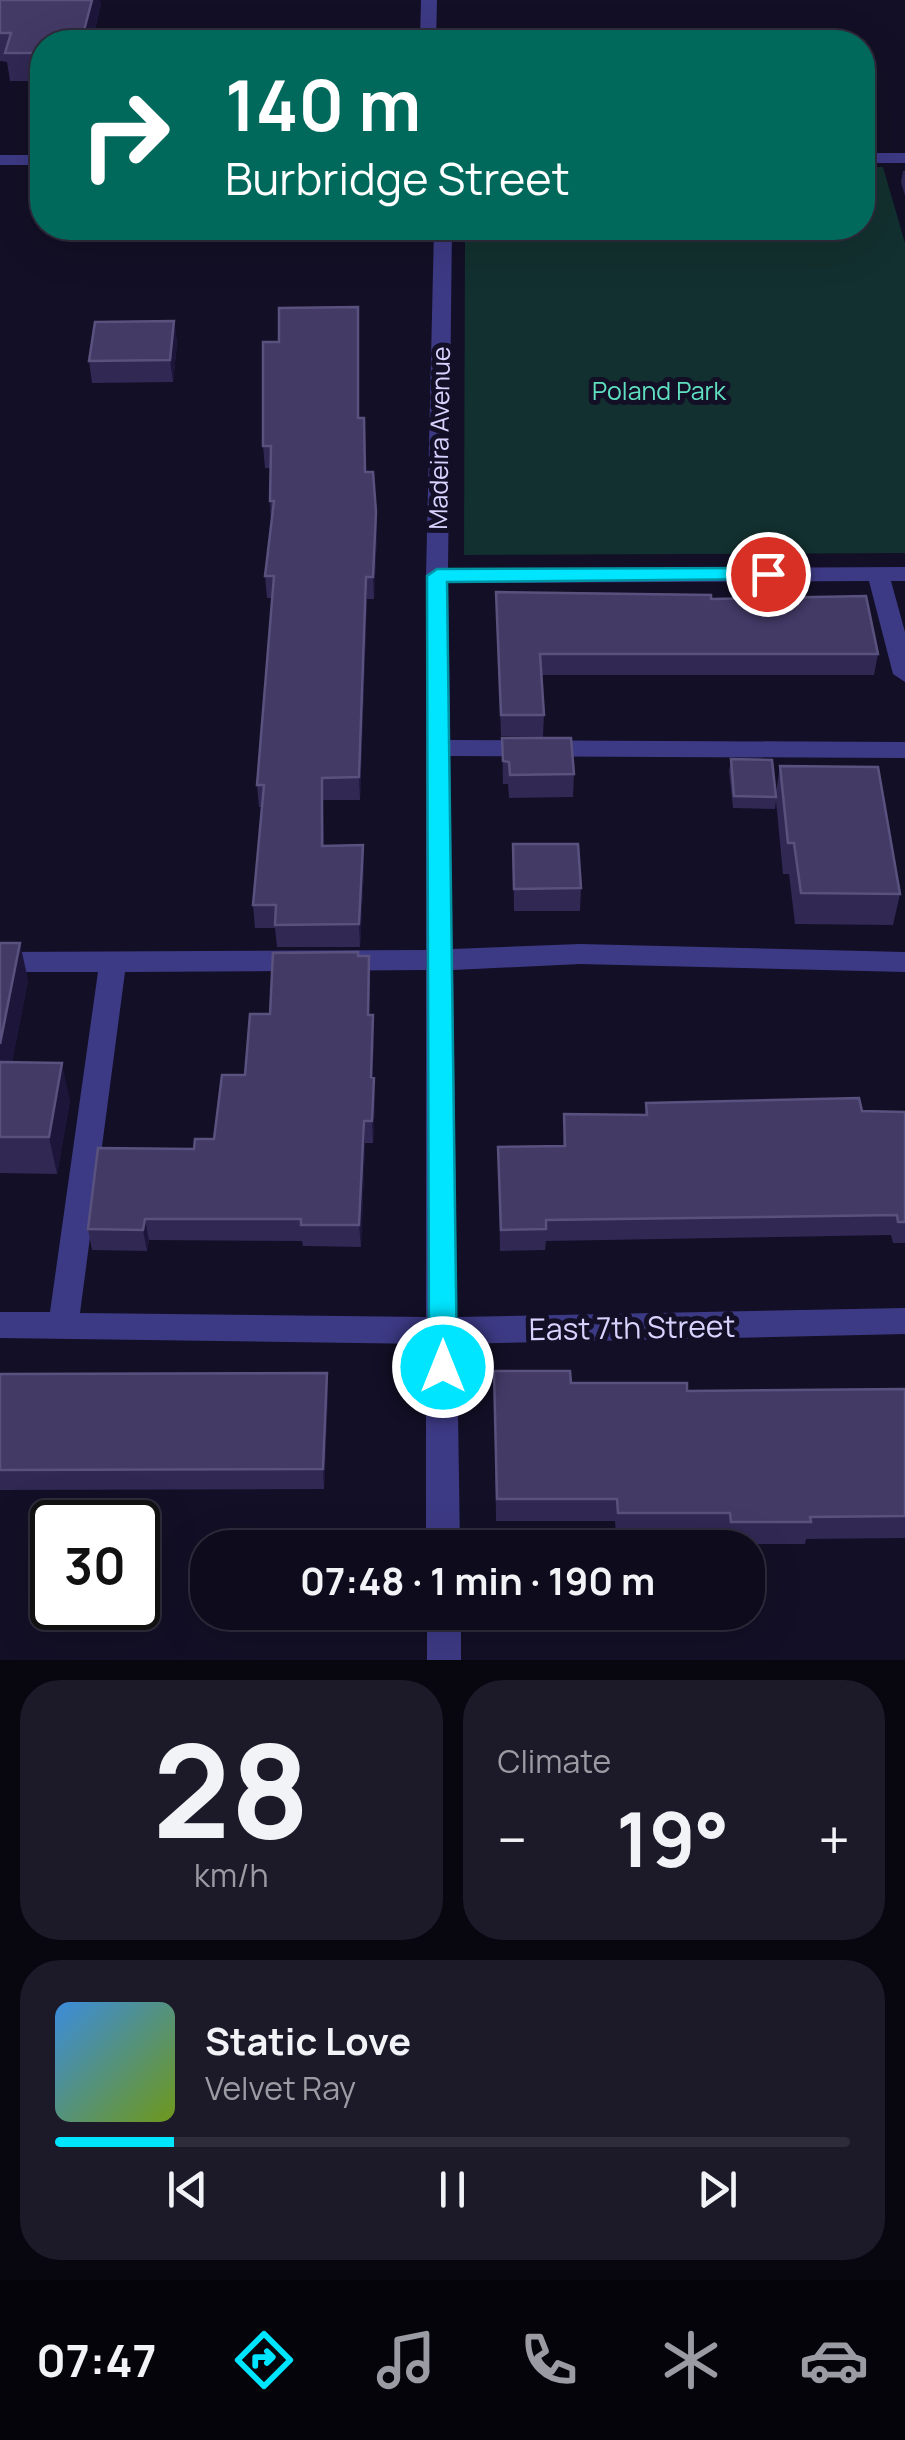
<!DOCTYPE html>
<html lang="en">
<head>
<meta charset="utf-8">
<style>
	body { margin:0; font-family:Manrope,sans-serif; background:#1c1929; color:#f1f3f6; height:100vh; display:flex; flex-direction:column; font-size:38px; white-space:nowrap }
	* { box-sizing:border-box; margin:0 }
	p { font-size:32px; color:#9b9ba3 }
	.icon { flex:none; width:55px; height:55px; fill:none; stroke:currentColor; stroke-width:2; stroke-linecap:round; stroke-linejoin:round }
	.map { position:relative; height:1660px; overflow:hidden }
	.sheet { display:flex; flex-direction:column; gap:20px; padding:20px; background:#08060f; flex:1 }
	.sheet>* { flex:none }
	.guide { position:absolute; left:30px; top:30px; width:845px; height:210px; border-radius:40px; box-shadow:0 10px 40px #0002,0 0 0 2px #2e2b3b; background:#00695c; color:#fff; overflow:hidden }
	.speed { position:absolute; left:30px; top:1500px; display:flex; gap:20px; font-size:50px; font-weight:700; text-align:center }
	.speed>* { display:grid; place-content:center; width:130px; height:130px; border-radius:50%; background:#0e0b1c; box-shadow:0 10px 40px #0002,0 0 0 2px #2e2b3b; line-height:1 }
	.speed .limit { border:5px solid #111; border-radius:15px; background:#fff; color:#111 }
	.pin { position:absolute; display:grid; place-items:center; width:85px; height:85px; color:#fff; margin:-42px; border:5px solid #fff; border-radius:50%; box-shadow:0 2px 10px #0007 }
	.me { position:absolute; width:110px; margin:-55px; rotate:0deg; stroke-linejoin:round; filter:drop-shadow(0 0 8px #0008) }
	.turn { display:flex; align-items:center; gap:35px; height:210px; padding:0 30px; font-size:45px }
	.turn .icon { width:130px; height:130px; stroke-width:2.5 }
	.turn b { display:block; font-size:70px; line-height:85px }
	.big { font-size:75px; font-weight:700; line-height:1.1 }
	.sheet .card { flex:1; display:flex; flex-direction:column; justify-content:center; gap:15px; min-width:0; padding:0 35px; border-radius:40px; background:#1c1929 }
	.sheet .dial { align-items:center; gap:0 }
	.dial b { font-size:130px; line-height:1 }
	.song { display:flex; align-items:center; gap:30px }
	.cover { width:120px; height:120px; border-radius:15px; background:linear-gradient(135deg,hsl(210 70% 55%),hsl(80 70% 35%)) }
	.played { height:10px; border-radius:5px; background:linear-gradient(90deg,#00e5ff 15%,#2e2b3b 15%) }
	.keys { display:flex; justify-content:space-around; direction:ltr }
	.heat { display:flex; justify-content:space-between; align-items:center; font-size:55px; direction:ltr }
	.sheet .tiles { flex:1; display:grid; gap:20px; grid-template-columns:1fr 1fr }
	.card:last-child { grid-column:span 2 }
	.trip { position:absolute; left:190px; top:1530px; width:575px; height:100px; border-radius:40px; background:#0e0b1c; box-shadow:0 10px 40px #0002,0 0 0 2px #2e2b3b; font-weight:700; line-height:100px; text-align:center }
	.menu { display:flex; height:160px; justify-content:space-around; align-items:center; background:#06040b; color:#9b9ba3 }
	.menu .icon { width:70px; height:70px }
	.menu .current { color:#00e5ff }
	.menu b { font-size:45px; color:#f1f3f6 }
	.map>svg:first-child { display:block }
	.green { fill:#12302f }
	.lines { fill:none; stroke-linecap:round; stroke-linejoin:round }
	.minor { fill:#3d3a85; fill-rule:evenodd }
	.wall { fill:#312854 }
	.shaded-wall { fill:#1d163a }
	.building { fill:#433a66; stroke:#5a527e; stroke-width:2.5 }
	.route { fill:#00e5ff; stroke:#0095a6; stroke-width:2.5 }
	.labels { text-anchor:middle; dominant-baseline:central; stroke-width:10; stroke-linejoin:round; paint-order:stroke }
	.park-label { font-size:25px; fill:#5fe0c0; stroke:#130f26 }
	.street-label { font-size:25px; fill:#d9d4ff; stroke:#130f26 }
	.near-street-label { font-size:30px; fill:#d9d4ff; stroke:#130f26 }
</style>
</head>
<body>
<div class="map">
<svg width="905" height="1660" viewBox="0 0 905 1660">
	<rect width="100%" height="100%" fill="#130f26"/>
	<path class="green" d="M 863,167 L 883,167 L 905,243 L 905,553 L 464,555 L 465,228 L 862,228 Z"/>
	<g class="lines">
		<path class="minor" d="M 421,0 L 437,0 L 436,42 L 420,42 Z
			M 862,153 L 905,153 L 905,163 L 862,163 Z
			M 0,155 L 42,155 L 42,165 L 0,165 Z
			M 434,228 L 452,228 L 448,569 L 905,567 L 905,581 L 891,581 L 905,632 L 905,682 L 893,674 L 869,581 L 448,583 L 450,740 L 905,742 L 905,758 L 450,756 L 452,949 L 580,944 L 905,952 L 905,972 L 580,964 L 453,970 L 457,1317 L 905,1308 L 905,1334 L 457,1344 L 460,1548 L 426,1548 L 426,1344 L 0,1338 L 0,1312 L 50,1312 L 98,972 L 0,972 L 0,952 L 426,950 L 426,576 ZM 426,970 L 426,1317 L 80,1313 L 125,972 Z
			M 427,1612 L 461,1612 L 461,1660 L 427,1660 Z"/>
	</g>
	<path class="wall" d="M 0,0 L 101,4 L 92,42 L 42,42 L 42,81 L 10,81 L 7,62 L 0,61 Z
		M 903,171 L 905,171 L 905,196 L 901,182 Z
		M 89,228 L 414,228 L 414,233 L 257,232 L 256,238 L 213,239 L 213,236 L 90,238 Z
		M 174,321 L 177,343 L 173,382 L 92,383 L 89,361 Z
		M 359,418 L 365,472 L 376,512 L 377,534 L 374,599 L 367,599 L 360,800 L 323,800 L 324,846 L 363,845 L 364,868 L 360,947 L 277,947 L 275,928 L 255,928 L 253,905 L 262,807 L 259,807 L 257,785 L 272,598 L 267,598 L 265,576 L 271,522 L 270,501 L 271,468 L 265,468 L 263,446 Z
		M 496,592 L 711,599 L 878,654 L 874,675 L 541,675 L 544,715 L 543,737 L 501,736 Z
		M 502,738 L 574,774 L 573,797 L 509,798 L 508,784 L 503,784 Z
		M 731,759 L 776,793 L 780,766 L 900,894 L 893,925 L 795,924 L 789,874 L 783,874 L 776,801 L 775,809 L 733,808 L 729,771 Z
		M 513,844 L 581,888 L 580,911 L 514,911 Z
		M 0,943 L 28,980 L 12,1062 L 70,1100 L 57,1174 L 0,1173 Z
		M 358,956 L 370,978 L 369,1015 L 374,1037 L 372,1077 L 375,1099 L 373,1143 L 365,1143 L 361,1247 L 303,1246 L 302,1241 L 149,1240 L 147,1251 L 92,1250 L 88,1229 L 194,1149 L 214,1139 L 245,1075 L 270,1014 Z
		M 646,1103 L 905,1112 L 905,1243 L 893,1243 L 891,1235 L 546,1241 L 545,1250 L 500,1251 L 498,1147 L 563,1146 L 564,1114 L 645,1115 Z
		M 494,1371 L 571,1383 L 687,1391 L 905,1389 L 905,1538 L 806,1539 L 805,1544 L 726,1544 L 726,1535 L 616,1535 L 615,1521 L 496,1521 Z
		M 327,1373 L 328,1393 L 324,1489 L 0,1490 L 0,1374 Z"/>
	<path class="shaded-wall" d="M 92,0 L 100,0 L 101,4 L 92,42 L 81,42 Z
		M 174,321 L 177,343 L 173,382 L 170,360 Z
		M 376,512 L 377,534 L 374,599 L 373,577 Z
		M 366,577 L 367,599 L 360,800 L 359,777 Z
		M 363,845 L 364,868 L 360,947 L 359,924 Z
		M 20,943 L 28,980 L 5,1099 L 0,1076 L 0,1044 Z
		M 373,1015 L 374,1037 L 372,1099 L 371,1077 Z
		M 62,1063 L 70,1100 L 57,1174 L 49,1137 Z
		M 374,1078 L 375,1099 L 373,1143 L 372,1121 Z
		M 364,1121 L 365,1143 L 361,1247 L 359,1225 Z
		M 145,1219 L 149,1240 L 147,1251 L 143,1230 Z
		M 327,1373 L 328,1393 L 324,1489 L 323,1469 Z"/>
	<path class="building" d="M 0,0 L 92,0 L 81,42 L 42,42 L 42,53 L 5,53 L 11,33 L 0,33 Z
		M 358,307 L 358,418 L 364,418 L 365,472 L 373,472 L 376,512 L 373,577 L 366,577 L 359,777 L 322,778 L 322,846 L 363,845 L 359,924 L 275,925 L 276,905 L 253,905 L 264,785 L 257,785 L 274,576 L 265,576 L 274,501 L 270,501 L 271,446 L 263,446 L 263,342 L 279,342 L 279,308 Z
		M 174,321 L 170,360 L 89,361 L 95,322 Z
		M 496,592 L 711,595 L 711,599 L 866,596 L 878,654 L 540,654 L 544,715 L 501,715 Z
		M 502,738 L 571,738 L 574,774 L 510,775 L 509,762 L 503,761 Z
		M 731,759 L 772,760 L 776,797 L 734,796 Z
		M 780,766 L 878,767 L 900,894 L 801,893 L 794,843 L 788,843 Z
		M 513,844 L 578,844 L 581,888 L 514,889 Z
		M 0,943 L 20,943 L 0,1044 Z
		M 358,952 L 358,956 L 369,956 L 368,1015 L 373,1015 L 371,1077 L 374,1078 L 372,1121 L 364,1121 L 359,1225 L 301,1225 L 301,1219 L 145,1219 L 143,1230 L 88,1229 L 98,1148 L 194,1149 L 195,1139 L 214,1139 L 222,1075 L 245,1075 L 250,1014 L 270,1014 L 273,953 Z
		M 0,1062 L 62,1063 L 49,1137 L 0,1137 Z
		M 859,1098 L 862,1111 L 905,1112 L 905,1222 L 898,1222 L 897,1215 L 546,1220 L 546,1229 L 501,1230 L 498,1147 L 565,1146 L 564,1114 L 647,1115 L 646,1103 Z
		M 494,1371 L 570,1371 L 571,1383 L 687,1383 L 687,1391 L 905,1389 L 905,1516 L 810,1517 L 811,1522 L 731,1522 L 730,1513 L 618,1513 L 617,1499 L 497,1499 Z
		M 327,1373 L 323,1469 L 0,1470 L 0,1374 Z"/>
	<path class="route" d="M 768,568 L 775,570 L 775,579 L 447,582 L 457,1367 L 453,1376 L 443,1380 L 433,1376 L 429,1367 L 427,576 L 437,569 Z"/>
	<g class="labels">
		<g class="park-label">
			<text x="659" y="390">Poland Park</text>
		</g>
		<g class="street-label">
			<text transform="translate(439 438) rotate(-89)">Madeira Avenue</text>
		</g>
		<g class="near-street-label">
			<text transform="translate(632 1327) rotate(-1)">East 7th Street</text>
		</g>
	</g>
</svg>
<div class="speed"><div class="limit">30</div></div>
<div class="pin" style="left:768px;top:574px;background:#d93025"><svg class="icon" aria-label="arrive" viewBox="0 0 24 24"><path d="M6 21V4h12l-3 4 3 4H6"/></svg></div>
<svg class="me" style="left:443px;top:1367px" viewBox="-20 -20 40 40"><circle r="17" fill="#00e5ff" stroke="#fff" stroke-width="3"/><path d="M0-11L8 9 0 5-8 9z" fill="#fff"/></svg>
<div class="trip">07:48 · 1 min · 190 m</div>
<div class="guide">
<div class="turn"><svg class="icon" aria-label="right" viewBox="0 0 24 24"><path d="M7 20v-9h11M14 6l5 5-5 5"/></svg><div><b>140 m</b>Burbridge Street</div></div>
</div>
</div>
<section class="sheet">
<div class="tiles">
<div class="card dial"><b>28</b><p>km/h</p></div>
<div class="card"><p>Climate</p>
<div class="heat"><a>−</a><b class="big">19°</b><a>+</a></div>
</div>
<div class="card">
<div class="song"><i class="cover"></i><div><b>Static Love</b><p>Velvet Ray</p></div></div>
<div class="played"></div>
<div class="keys"><svg class="icon" aria-label="previous" viewBox="0 0 24 24"><path d="M18 5L8 12l10 7zM5 5v14"/></svg><svg class="icon" aria-label="pause" viewBox="0 0 24 24"><path d="M8 5v14M16 5v14"/></svg><svg class="icon" aria-label="next" viewBox="0 0 24 24"><path d="M6 5l10 7-10 7zM19 5v14"/></svg></div>
</div>
</div>
</section>
<nav class="menu">
<b>07:47</b>
<svg class="icon current" aria-label="directions" viewBox="0 0 24 24"><path d="M12 3l9 9-9 9-9-9zM9 14v-3h6M13 9l2 2-2 2"/></svg>
<svg class="icon" aria-label="music" viewBox="0 0 24 24"><path d="M9 18V5l10-2v13"/><circle cx="6" cy="18" r="3"/><circle cx="16" cy="16" r="3"/></svg>
<svg class="icon" aria-label="phone" viewBox="0 0 24 24"><path d="M5 4h4l2 5-3 2q2 4 5 5l2-3 5 2v4C11 20 4 13 5 4z"/></svg>
<svg class="icon" aria-label="climate" viewBox="0 0 24 24"><path d="M12 3v18M4 7l16 10M4 17L20 7"/></svg>
<svg class="icon" aria-label="car" viewBox="0 0 24 24"><path d="M5 17H2v-5l4-1 3-4h7l3 4 3 1v5h-3M9 17h6M6 11h13"/><circle cx="7" cy="17" r="2"/><circle cx="17" cy="17" r="2"/></svg>
</nav>
</body>
</html>
